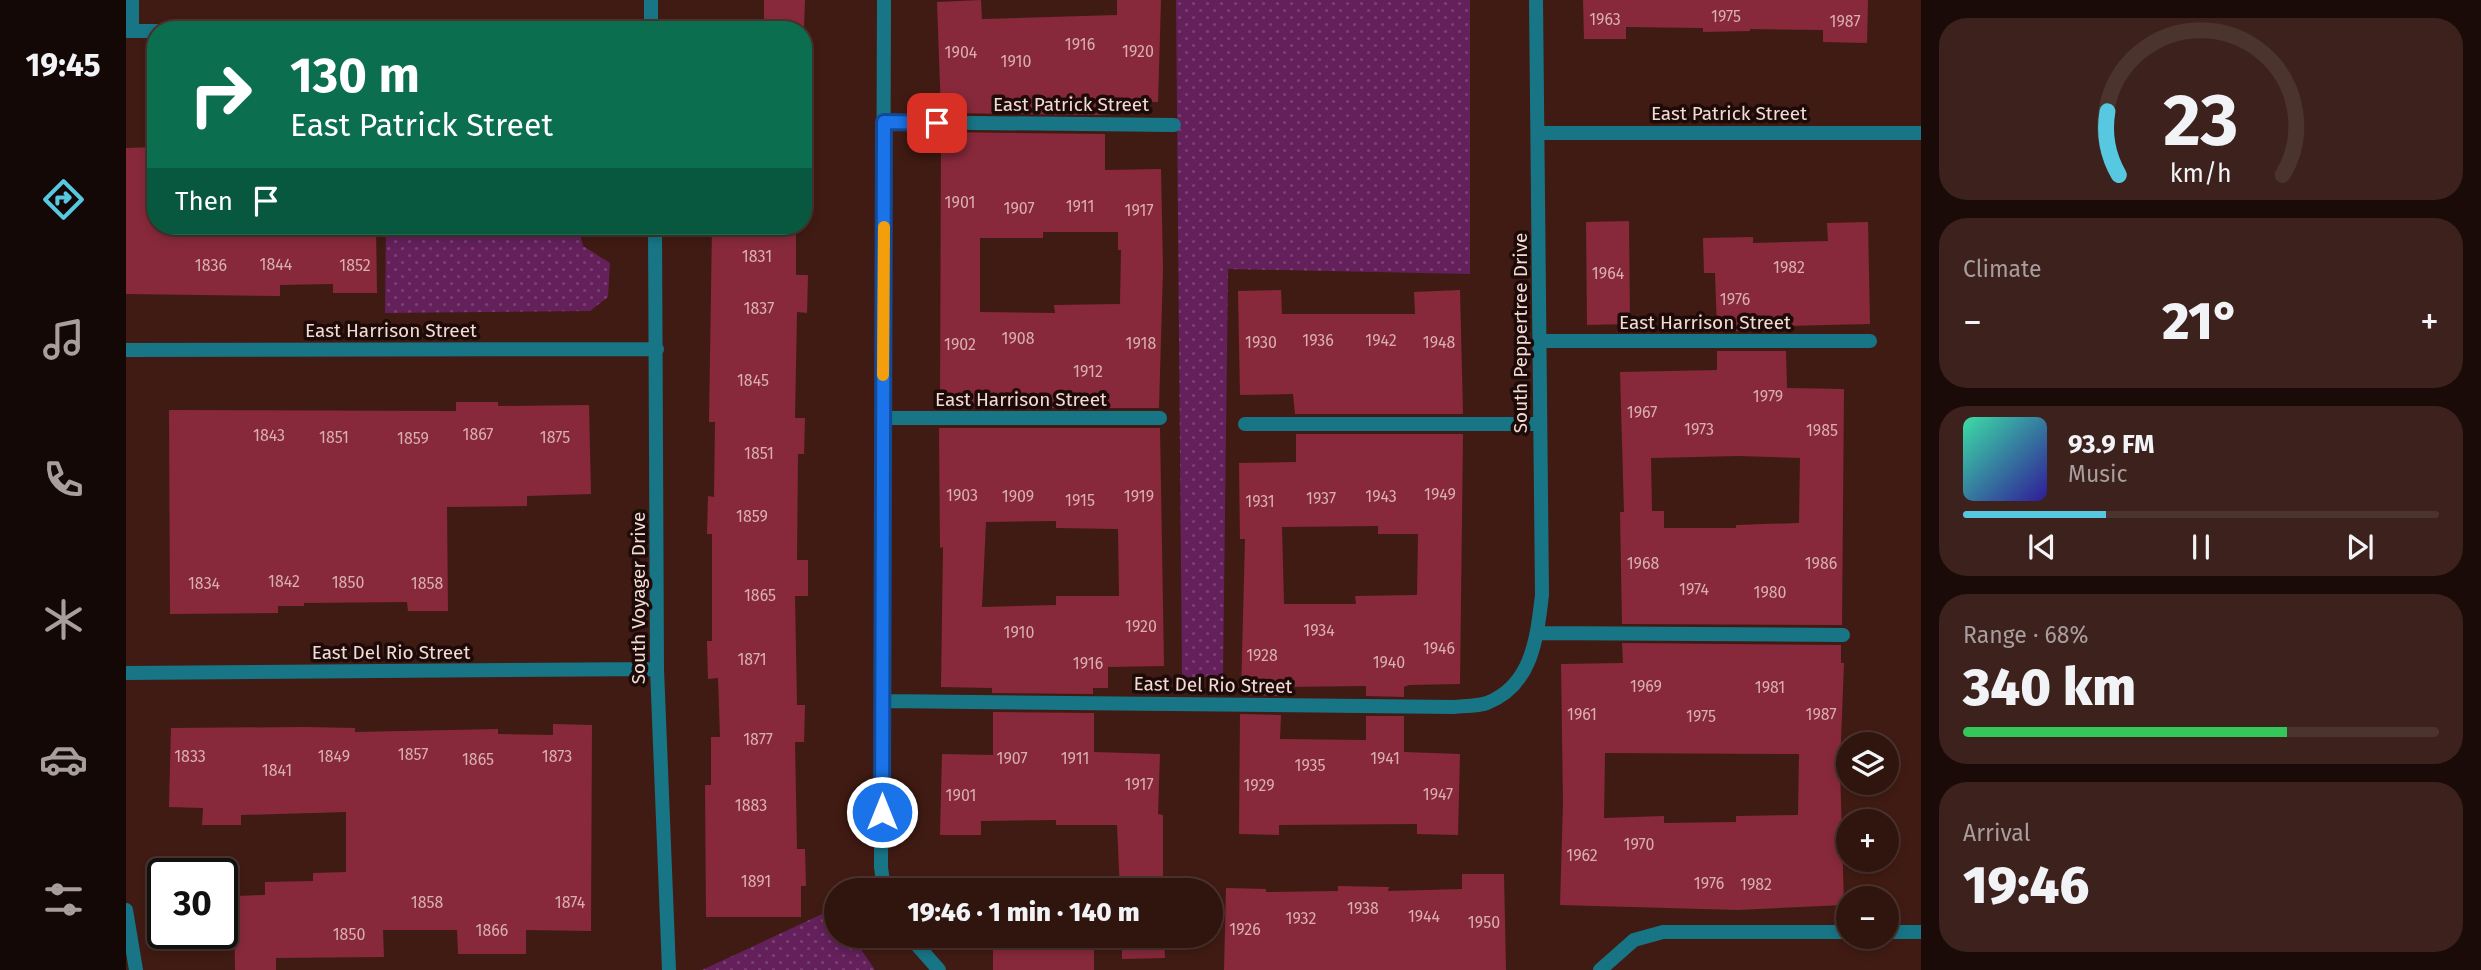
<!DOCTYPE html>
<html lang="en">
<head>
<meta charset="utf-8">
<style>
	body { margin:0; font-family:"Fira Sans",sans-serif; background:#3c211c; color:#f1f3f6; height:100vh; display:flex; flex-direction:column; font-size:26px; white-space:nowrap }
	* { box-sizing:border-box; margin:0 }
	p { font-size:23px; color:#a89e9e }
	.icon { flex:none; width:38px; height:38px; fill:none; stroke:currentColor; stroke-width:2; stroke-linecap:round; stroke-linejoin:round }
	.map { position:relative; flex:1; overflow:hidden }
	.panel { display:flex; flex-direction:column; gap:18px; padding:18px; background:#1a0b08; width:560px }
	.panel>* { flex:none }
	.guide { position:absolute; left:21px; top:21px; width:665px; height:214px; border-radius:28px; box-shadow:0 4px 10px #0003,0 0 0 2px #4b332e; background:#0b6e4f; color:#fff; overflow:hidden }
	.tools { position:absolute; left:1710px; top:732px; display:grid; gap:14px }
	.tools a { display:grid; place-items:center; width:63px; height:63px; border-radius:50%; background:#30140e; box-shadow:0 4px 10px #0003,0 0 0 2px #4b332e; font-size:35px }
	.speed { position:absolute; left:21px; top:858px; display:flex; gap:14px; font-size:35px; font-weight:700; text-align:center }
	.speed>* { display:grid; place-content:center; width:91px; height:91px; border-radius:50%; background:#30140e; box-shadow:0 4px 10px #0003,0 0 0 2px #4b332e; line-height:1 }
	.speed .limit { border:4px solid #111; border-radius:10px; background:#fff; color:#111 }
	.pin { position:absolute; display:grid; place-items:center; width:60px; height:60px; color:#fff; margin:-30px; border-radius:14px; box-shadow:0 4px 10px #0006 }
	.me { position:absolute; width:77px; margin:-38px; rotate:0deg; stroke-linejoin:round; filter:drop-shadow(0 0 5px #0008) }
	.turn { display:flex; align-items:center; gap:24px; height:147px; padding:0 28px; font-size:32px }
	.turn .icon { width:91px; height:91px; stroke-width:2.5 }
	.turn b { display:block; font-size:49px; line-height:60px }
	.then { display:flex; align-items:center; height:66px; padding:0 28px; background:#0003; gap:14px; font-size:26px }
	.big { font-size:52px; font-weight:800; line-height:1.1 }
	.panel .widget { flex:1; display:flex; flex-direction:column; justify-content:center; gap:10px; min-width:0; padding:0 24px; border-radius:28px; background:#3c211c }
	.panel .dial { align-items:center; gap:0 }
	.dial svg { height:182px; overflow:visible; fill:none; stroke:#4b332e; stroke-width:7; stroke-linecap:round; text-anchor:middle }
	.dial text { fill:#f1f3f6; stroke:none }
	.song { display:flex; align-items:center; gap:21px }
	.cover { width:84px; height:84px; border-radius:10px; background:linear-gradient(135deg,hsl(160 70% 55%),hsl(250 70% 35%)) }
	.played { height:7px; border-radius:4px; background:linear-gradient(90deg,#56c9e0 30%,#4b332e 30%) }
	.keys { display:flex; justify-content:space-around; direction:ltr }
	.heat { display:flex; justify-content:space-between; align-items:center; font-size:38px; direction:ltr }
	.charge { height:10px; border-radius:5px; background:linear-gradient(90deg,#34c759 68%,#4b332e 0) }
	.trip { position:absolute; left:698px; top:878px; width:399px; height:70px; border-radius:35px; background:#30140e; box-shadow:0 4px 10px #0003,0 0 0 2px #4b332e; font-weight:800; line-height:70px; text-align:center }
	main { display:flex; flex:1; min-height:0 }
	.dock { display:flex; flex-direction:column; width:126px; justify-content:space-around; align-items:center; background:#130806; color:#a89e9e }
	.dock .icon { width:49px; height:49px }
	.dock .current { color:#56c9e0 }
	.dock b { font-size:32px; color:#f1f3f6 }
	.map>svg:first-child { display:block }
	.park { fill:url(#park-dots) }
	.building { fill:#87293b; fill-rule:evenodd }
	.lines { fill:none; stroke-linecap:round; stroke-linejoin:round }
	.street { stroke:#187586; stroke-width:14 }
	.route-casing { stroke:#114b97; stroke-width:18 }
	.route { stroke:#1a73e8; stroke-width:12 }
	.slow { stroke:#f59e0b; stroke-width:12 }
	.labels { text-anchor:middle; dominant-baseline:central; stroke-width:7; stroke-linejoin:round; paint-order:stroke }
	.number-label { font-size:16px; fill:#d9aeae }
	.street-label { font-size:19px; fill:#f4dad4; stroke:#1c0b08 }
</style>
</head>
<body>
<main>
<nav class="dock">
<b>19:45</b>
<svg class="icon current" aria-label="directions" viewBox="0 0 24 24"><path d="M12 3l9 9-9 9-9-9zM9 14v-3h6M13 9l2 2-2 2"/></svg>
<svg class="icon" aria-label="music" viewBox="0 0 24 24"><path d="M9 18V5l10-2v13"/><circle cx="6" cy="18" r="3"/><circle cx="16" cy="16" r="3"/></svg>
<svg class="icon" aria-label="phone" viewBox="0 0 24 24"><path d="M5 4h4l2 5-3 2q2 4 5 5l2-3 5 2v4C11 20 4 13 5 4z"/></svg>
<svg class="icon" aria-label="climate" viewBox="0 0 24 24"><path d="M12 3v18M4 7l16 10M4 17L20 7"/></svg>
<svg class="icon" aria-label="car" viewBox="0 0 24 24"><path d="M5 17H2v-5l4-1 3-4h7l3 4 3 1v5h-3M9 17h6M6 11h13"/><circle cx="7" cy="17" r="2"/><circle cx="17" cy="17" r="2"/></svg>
<svg class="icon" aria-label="filters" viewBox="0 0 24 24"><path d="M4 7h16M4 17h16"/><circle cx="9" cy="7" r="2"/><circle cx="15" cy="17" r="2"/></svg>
</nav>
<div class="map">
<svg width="1795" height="970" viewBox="0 0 1795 970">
	<defs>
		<pattern id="park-dots" width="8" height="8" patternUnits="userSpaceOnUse" patternTransform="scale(1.75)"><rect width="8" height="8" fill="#63205b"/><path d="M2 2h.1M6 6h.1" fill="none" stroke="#7a4072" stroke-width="1.8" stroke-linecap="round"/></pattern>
	</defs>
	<rect width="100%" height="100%" fill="#401b13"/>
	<path class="park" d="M 1050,0 L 1344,0 L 1344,274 L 1102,269 L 1097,677 L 1056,677 Z
		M 260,226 L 457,226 L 454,233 L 457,246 L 484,263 L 482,297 L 464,311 L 259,313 Z
		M 707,909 L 710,914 L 710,936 L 726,936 L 749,970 L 576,970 Z"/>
	<path class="building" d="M 638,0 L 679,0 L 678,28 L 638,30 Z
		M 855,0 L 856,19 L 991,15 L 991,0 L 1035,0 L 1032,102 L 980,101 L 979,115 L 815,113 L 811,2 Z
		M 1457,0 L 1742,0 L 1741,43 L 1697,42 L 1697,30 L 1624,29 L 1624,31 L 1577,32 L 1577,28 L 1500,27 L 1500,39 L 1458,39 Z
		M 815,132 L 979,134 L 979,170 L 1035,169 L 1037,269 L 1033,408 L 814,408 ZM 917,232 L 992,232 L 992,250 L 995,250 L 994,304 L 928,305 L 929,313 L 854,312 L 854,238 L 917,238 Z
		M 30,147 L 30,226 L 250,226 L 251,293 L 207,293 L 207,284 L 154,285 L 154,296 L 0,294 L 0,148 Z
		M 1503,221 L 1504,324 L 1461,325 L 1460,222 Z
		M 1742,222 L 1744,324 L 1660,326 L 1660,331 L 1591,331 L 1589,273 L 1578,273 L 1577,238 L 1627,237 L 1627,243 L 1702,241 L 1701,223 Z
		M 586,226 L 670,226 L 670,275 L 682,275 L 681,313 L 671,312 L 669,418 L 679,418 L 678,454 L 672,454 L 671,560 L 682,560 L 682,596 L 669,596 L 671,705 L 679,705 L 678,742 L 669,742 L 671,849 L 679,849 L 680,886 L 675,886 L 675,917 L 580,917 L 579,785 L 585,785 L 585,737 L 594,737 L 592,678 L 582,679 L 581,641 L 586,641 L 586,534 L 581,534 L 582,496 L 588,497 L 589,422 L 583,422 Z
		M 1155,290 L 1156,314 L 1289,314 L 1288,292 L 1334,290 L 1337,414 L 1169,414 L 1167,394 L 1114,395 L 1112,291 Z
		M 1591,351 L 1660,351 L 1661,388 L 1718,389 L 1716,625 L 1496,624 L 1494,512 L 1498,512 L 1494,372 L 1591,370 ZM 1612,456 L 1674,458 L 1673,523 L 1610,525 L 1610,528 L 1538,528 L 1538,511 L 1526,511 L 1525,458 Z
		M 330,402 L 372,402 L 372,406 L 463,405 L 465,494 L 401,496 L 401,506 L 321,507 L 322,611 L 282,611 L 281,602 L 178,603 L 178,606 L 152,606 L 152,613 L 44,614 L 43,410 L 330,411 Z
		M 813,428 L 1034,428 L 1038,666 L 982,667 L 982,688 L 967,688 L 967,694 L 866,693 L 866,688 L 815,687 L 817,547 L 814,548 ZM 930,521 L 930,528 L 992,529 L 993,596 L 930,596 L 930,605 L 856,607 L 860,522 Z
		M 1170,434 L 1337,434 L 1334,684 L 1283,685 L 1278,687 L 1278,697 L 1240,696 L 1240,686 L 1155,687 L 1155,696 L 1115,695 L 1119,539 L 1114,539 L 1113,463 L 1170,462 ZM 1252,526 L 1252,534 L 1292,534 L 1291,595 L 1229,596 L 1230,604 L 1158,604 L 1156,527 Z
		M 1496,643 L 1715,645 L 1715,663 L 1718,663 L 1714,766 L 1718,905 L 1612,910 L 1434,905 L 1437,803 L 1435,664 L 1497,663 ZM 1479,753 L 1673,754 L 1672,815 L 1610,816 L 1610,822 L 1538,823 L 1538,816 L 1478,818 Z
		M 867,712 L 968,713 L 968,752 L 1034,754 L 1032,814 L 1037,815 L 1037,891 L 994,891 L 991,825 L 930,825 L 930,820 L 855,821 L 855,835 L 814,835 L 816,754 L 867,755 Z
		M 1114,714 L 1155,715 L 1154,739 L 1240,740 L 1240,716 L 1278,716 L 1278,752 L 1334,754 L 1332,835 L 1291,834 L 1291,824 L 1153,825 L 1153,835 L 1113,834 Z
		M 427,724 L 466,725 L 465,931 L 400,930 L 400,954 L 332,954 L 331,930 L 257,930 L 258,957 L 150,958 L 150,970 L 109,970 L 108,896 L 139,895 L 139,882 L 187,881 L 187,873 L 220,872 L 220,812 L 115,815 L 115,825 L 76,825 L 77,808 L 43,807 L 45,728 L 178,727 L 229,728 L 229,732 L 372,729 L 372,734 L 427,735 Z
		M 1336,874 L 1378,874 L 1380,970 L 1098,970 L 1100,888 L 1140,889 L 1140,892 L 1212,891 L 1212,886 L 1263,887 L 1262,891 L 1336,889 Z
		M 867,936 L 968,936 L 968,970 L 867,970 Z
		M 996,936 L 1038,936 L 1039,958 L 996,959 Z"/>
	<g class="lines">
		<path class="street" d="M 6,0 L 6,31
			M 525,0 L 525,30
			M 758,0 L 755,867 L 758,891
			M 0,31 L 30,31
			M 758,122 L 1048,125
			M 1412,133 L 1795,133
			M 529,226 L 531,669 L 543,970
			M 1414,341 L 1744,341
			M 0,350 L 531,349
			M 757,418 L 1034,418
			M 1119,424 L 1414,424
			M 1412,633 L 1717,635
			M 0,673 L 531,669
			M 756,701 L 1328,707 C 1338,706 1352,706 1361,703 C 1407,685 1411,636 1416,595 L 1410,0
			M 0,910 L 10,970
			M 1760,932 L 1795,932
			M 783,936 L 813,970
			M 1474,970 L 1508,940 L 1537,932 L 1722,932"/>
	</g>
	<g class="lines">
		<defs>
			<path id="route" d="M 756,812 L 758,122 L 811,123"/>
		</defs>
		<use href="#route" class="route-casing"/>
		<use href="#route" class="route"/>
		<path class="slow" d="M 757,375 L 758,227"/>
	</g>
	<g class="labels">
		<g class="number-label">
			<text x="1600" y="16">1975</text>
			<text x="1479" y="19">1963</text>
			<text x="1719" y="21">1987</text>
			<text x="954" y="44">1916</text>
			<text x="1012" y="51">1920</text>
			<text x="835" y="52">1904</text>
			<text x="890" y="61">1910</text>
			<text x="834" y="202">1901</text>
			<text x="954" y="206">1911</text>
			<text x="893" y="208">1907</text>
			<text x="1013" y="210">1917</text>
			<text x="631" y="256">1831</text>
			<text x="150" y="264">1844</text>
			<text x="85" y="265">1836</text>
			<text x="229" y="265">1852</text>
			<text x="1663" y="267">1982</text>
			<text x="1482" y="273">1964</text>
			<text x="1609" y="299">1976</text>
			<text x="633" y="308">1837</text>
			<text x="892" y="338">1908</text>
			<text x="1192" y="340">1936</text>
			<text x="1255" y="340">1942</text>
			<text x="1135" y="342">1930</text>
			<text x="1313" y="342">1948</text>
			<text x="1015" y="343">1918</text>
			<text x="834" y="344">1902</text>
			<text x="962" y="371">1912</text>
			<text x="627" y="380">1845</text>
			<text x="1642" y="396">1979</text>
			<text x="1516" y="412">1967</text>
			<text x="1573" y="429">1973</text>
			<text x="1696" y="430">1985</text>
			<text x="352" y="434">1867</text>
			<text x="143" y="435">1843</text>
			<text x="208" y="437">1851</text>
			<text x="429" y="437">1875</text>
			<text x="287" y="438">1859</text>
			<text x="633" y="453">1851</text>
			<text x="1314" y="494">1949</text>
			<text x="836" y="495">1903</text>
			<text x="892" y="496">1909</text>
			<text x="1013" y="496">1919</text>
			<text x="1255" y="496">1943</text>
			<text x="1195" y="498">1937</text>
			<text x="954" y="500">1915</text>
			<text x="1134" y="501">1931</text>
			<text x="626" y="516">1859</text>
			<text x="1517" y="563">1968</text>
			<text x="1695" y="563">1986</text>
			<text x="158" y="581">1842</text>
			<text x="222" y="582">1850</text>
			<text x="78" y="583">1834</text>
			<text x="301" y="583">1858</text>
			<text x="1568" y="589">1974</text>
			<text x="1644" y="592">1980</text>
			<text x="634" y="595">1865</text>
			<text x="1015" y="626">1920</text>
			<text x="1193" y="630">1934</text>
			<text x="893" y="632">1910</text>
			<text x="1313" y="648">1946</text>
			<text x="1136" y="655">1928</text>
			<text x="626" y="659">1871</text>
			<text x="1263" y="662">1940</text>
			<text x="962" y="663">1916</text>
			<text x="1520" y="686">1969</text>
			<text x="1644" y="687">1981</text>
			<text x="1456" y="714">1961</text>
			<text x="1695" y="714">1987</text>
			<text x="1575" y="716">1975</text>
			<text x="632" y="739">1877</text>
			<text x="287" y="754">1857</text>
			<text x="64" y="756">1833</text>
			<text x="208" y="756">1849</text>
			<text x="431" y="756">1873</text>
			<text x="886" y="758">1907</text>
			<text x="949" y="758">1911</text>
			<text x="1259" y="758">1941</text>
			<text x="352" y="759">1865</text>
			<text x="1184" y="765">1935</text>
			<text x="151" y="770">1841</text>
			<text x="1013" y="784">1917</text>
			<text x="1133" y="785">1929</text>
			<text x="1312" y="794">1947</text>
			<text x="835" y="795">1901</text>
			<text x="625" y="805">1883</text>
			<text x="1513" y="844">1970</text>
			<text x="1456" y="855">1962</text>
			<text x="630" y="881">1891</text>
			<text x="1583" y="883">1976</text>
			<text x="1630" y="884">1982</text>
			<text x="301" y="902">1858</text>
			<text x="444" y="902">1874</text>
			<text x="1237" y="908">1938</text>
			<text x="1298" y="916">1944</text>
			<text x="1175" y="918">1932</text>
			<text x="1358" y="922">1950</text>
			<text x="1119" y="929">1926</text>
			<text x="366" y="930">1866</text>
			<text x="223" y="934">1850</text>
		</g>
		<g class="street-label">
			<text x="945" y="104">East Patrick Street</text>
			<text x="1603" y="113">East Patrick Street</text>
			<text x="1579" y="322">East Harrison Street</text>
			<text x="265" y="330">East Harrison Street</text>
			<text transform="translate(1394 333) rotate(-90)">South Peppertree Drive</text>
			<text x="895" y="399">East Harrison Street</text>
			<text transform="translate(512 598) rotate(-90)">South Voyager Drive</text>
			<text x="265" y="652">East Del Rio Street</text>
			<text transform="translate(1087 685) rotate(1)">East Del Rio Street</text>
		</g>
	</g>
</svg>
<div class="tools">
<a><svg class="icon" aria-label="layers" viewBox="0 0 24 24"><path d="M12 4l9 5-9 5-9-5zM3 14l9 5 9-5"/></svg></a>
<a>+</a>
<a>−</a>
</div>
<div class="speed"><div class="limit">30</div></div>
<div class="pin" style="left:811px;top:123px;background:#d93025"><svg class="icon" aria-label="arrive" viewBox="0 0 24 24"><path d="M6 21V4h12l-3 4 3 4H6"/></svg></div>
<svg class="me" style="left:756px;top:812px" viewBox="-20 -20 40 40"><circle r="17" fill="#1a73e8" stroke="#fff" stroke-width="3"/><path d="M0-11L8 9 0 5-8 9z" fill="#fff"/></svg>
<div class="trip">19:46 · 1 min · 140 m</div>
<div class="guide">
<div class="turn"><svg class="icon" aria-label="right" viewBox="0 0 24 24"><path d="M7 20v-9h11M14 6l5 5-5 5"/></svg><div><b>130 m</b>East Patrick Street</div></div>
<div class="then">Then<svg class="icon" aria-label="arrive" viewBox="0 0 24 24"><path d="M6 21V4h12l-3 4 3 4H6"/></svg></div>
</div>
</div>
<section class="panel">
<div class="widget dial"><svg viewBox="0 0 100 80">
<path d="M14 69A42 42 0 1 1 86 69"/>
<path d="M14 69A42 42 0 0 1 9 41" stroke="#56c9e0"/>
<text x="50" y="56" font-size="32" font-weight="700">23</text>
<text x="50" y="72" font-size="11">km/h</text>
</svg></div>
<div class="widget"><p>Climate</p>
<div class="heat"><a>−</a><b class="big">21°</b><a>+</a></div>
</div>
<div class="widget">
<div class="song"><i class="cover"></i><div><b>93.9 FM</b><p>Music</p></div></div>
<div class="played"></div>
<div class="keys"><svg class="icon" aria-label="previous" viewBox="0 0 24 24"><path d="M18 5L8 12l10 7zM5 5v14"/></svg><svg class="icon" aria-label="pause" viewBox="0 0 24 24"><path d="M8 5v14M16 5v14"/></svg><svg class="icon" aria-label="next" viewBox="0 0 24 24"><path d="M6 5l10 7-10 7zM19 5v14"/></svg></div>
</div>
<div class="widget"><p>Range · 68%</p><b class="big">340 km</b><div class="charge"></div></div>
<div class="widget"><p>Arrival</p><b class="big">19:46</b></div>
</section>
</main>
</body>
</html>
